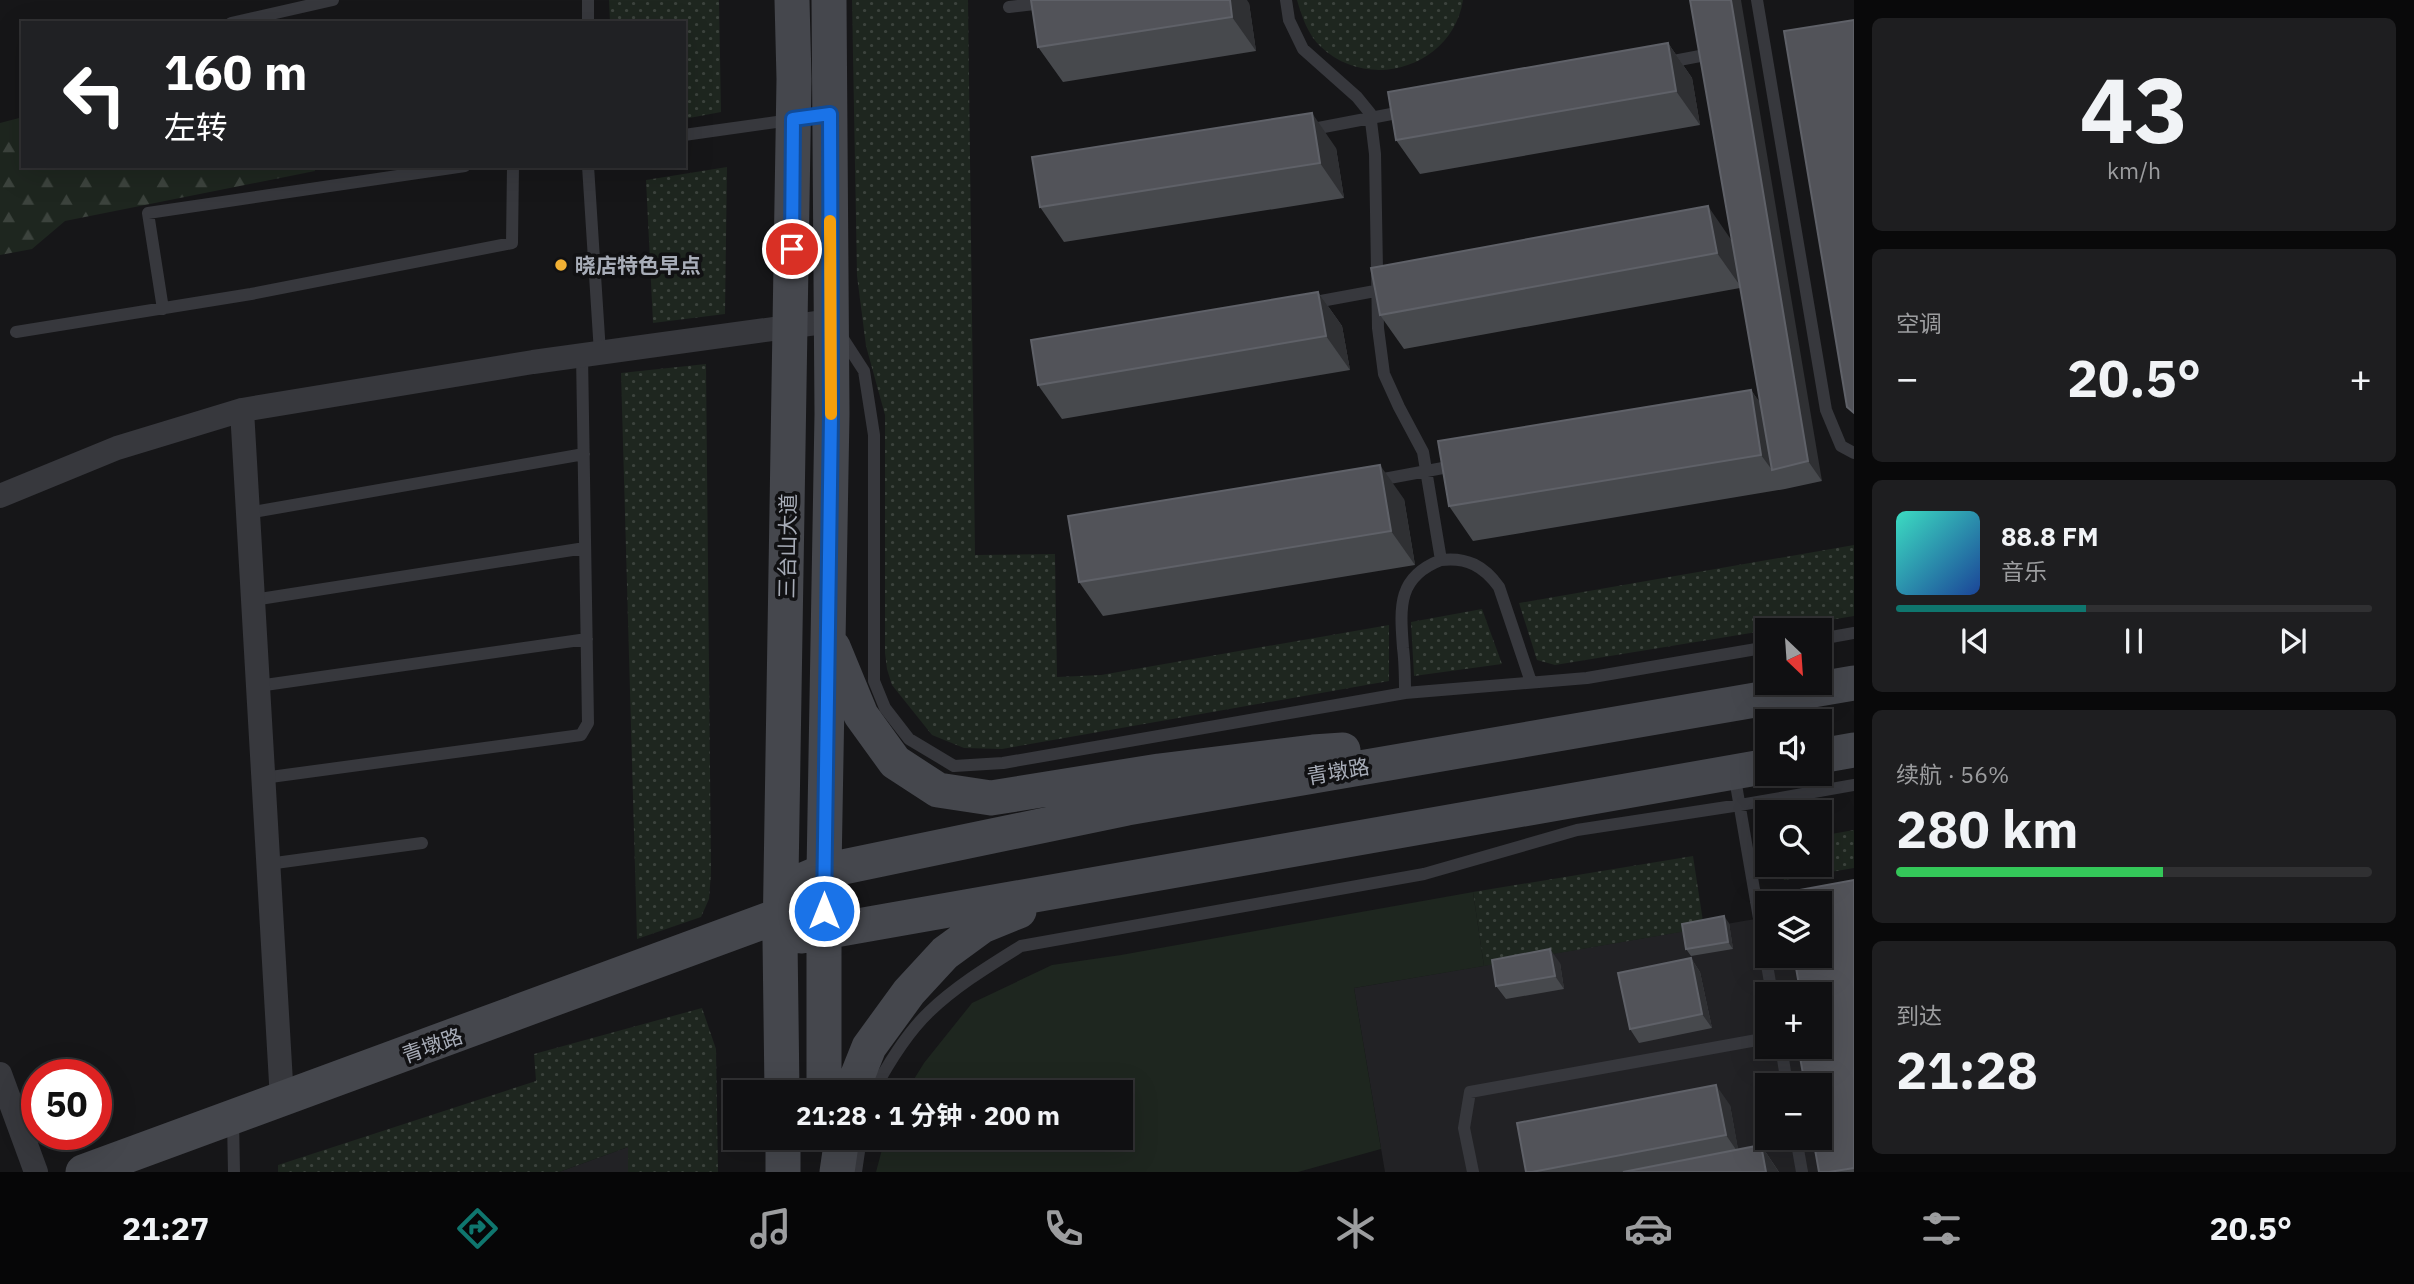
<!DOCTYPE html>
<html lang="zh">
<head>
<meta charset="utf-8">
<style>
	body { margin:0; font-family:"IBM Plex Sans","Noto Sans SC",sans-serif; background:#1e1e20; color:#f1f3f6; height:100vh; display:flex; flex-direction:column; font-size:26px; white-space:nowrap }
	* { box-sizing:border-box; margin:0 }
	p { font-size:23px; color:#9c9d9f }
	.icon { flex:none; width:38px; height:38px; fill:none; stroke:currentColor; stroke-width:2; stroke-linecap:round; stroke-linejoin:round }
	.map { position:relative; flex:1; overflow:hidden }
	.drawer { display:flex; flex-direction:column; gap:18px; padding:18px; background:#09090a; width:560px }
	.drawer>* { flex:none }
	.banner { position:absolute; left:21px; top:21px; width:665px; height:147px; border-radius:0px; box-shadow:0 7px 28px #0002,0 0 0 2px #303032; background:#202124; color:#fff; overflow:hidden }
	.needle { width:46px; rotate:155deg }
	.fabs { position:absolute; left:1755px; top:618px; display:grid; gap:14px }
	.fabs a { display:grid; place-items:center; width:77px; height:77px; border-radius:0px; background:#101012; box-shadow:0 7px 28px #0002,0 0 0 2px #303032; font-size:35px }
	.speed { position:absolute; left:21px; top:1059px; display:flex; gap:14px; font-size:35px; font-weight:700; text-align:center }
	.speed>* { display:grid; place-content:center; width:91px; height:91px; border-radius:50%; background:#101012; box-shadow:0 7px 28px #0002,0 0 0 2px #303032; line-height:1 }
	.speed .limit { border:10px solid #d22; background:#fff; color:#111 }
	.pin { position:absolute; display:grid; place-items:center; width:60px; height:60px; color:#fff; margin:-30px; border:4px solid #fff; border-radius:50%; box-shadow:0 2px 7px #0007 }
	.me { position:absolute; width:77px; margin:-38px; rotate:0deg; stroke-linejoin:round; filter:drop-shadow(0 0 5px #0008) }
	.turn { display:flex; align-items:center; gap:24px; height:147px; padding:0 28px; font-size:32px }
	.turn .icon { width:91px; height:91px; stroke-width:2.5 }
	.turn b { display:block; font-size:49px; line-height:60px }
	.big { font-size:52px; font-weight:700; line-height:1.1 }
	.drawer .tile { flex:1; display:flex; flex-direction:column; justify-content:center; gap:10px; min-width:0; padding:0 24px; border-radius:10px; background:#1e1e20 }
	.drawer .dial { align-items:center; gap:0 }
	.dial b { font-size:91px; line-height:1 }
	.song { display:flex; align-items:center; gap:21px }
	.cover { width:84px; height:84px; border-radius:10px; background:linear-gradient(135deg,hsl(170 70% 55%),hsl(220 70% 35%)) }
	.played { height:7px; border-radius:4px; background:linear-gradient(90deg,#0f766e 40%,#303032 40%) }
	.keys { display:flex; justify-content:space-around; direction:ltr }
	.heat { display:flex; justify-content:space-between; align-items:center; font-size:38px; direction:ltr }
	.charge { height:10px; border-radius:5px; background:linear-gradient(90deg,#34c759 56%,#303032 0) }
	.trip { position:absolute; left:723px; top:1080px; width:410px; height:70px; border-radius:0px; background:#101012; box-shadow:0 7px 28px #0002,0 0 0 2px #303032; font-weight:700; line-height:70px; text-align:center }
	.tabs { display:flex; height:112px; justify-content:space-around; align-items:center; background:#060607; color:#9c9d9f }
	.tabs .icon { width:49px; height:49px }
	.tabs .active { color:#0f766e }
	.tabs b { font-size:32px; color:#f1f3f6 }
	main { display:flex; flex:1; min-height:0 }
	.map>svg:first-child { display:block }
	.built { fill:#222225; fill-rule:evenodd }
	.grass { fill:url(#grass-dots) }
	.forest { fill:url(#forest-firs) }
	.park { fill:#1e261f }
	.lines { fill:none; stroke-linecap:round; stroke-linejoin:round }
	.service { stroke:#37383d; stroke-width:12 }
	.minor { stroke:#37383d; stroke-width:24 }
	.secondary { stroke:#45474d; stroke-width:35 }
	.wall { fill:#47494d }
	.shaded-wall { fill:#2f3033 }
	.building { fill:#525359; stroke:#5f6168; stroke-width:2 }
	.route-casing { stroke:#114b97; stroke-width:18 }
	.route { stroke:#1a73e8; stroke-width:12 }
	.slow { stroke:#f59e0b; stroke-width:12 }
	.poi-dot { fill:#f2b134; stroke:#111113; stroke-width:2.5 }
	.labels { text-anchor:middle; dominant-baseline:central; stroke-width:7; stroke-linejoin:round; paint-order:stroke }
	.poi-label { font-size:21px; font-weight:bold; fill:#a8adb8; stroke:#111113; text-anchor:start }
	.street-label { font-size:21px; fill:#a8adb8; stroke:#111113 }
</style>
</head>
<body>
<main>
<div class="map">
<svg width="1854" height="1172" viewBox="0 0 1854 1172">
	<defs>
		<pattern id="grass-dots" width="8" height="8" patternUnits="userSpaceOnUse" patternTransform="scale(1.75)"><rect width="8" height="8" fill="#1e261f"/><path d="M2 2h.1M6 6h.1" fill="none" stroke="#3c433d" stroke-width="1.8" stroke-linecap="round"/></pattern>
		<pattern id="forest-firs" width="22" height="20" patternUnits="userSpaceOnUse" patternTransform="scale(1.75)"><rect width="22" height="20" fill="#1e261f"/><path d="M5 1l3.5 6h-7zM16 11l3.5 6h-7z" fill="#3c433d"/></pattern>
	</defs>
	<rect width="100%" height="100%" fill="#161618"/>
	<path class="built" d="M 1767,917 L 1768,956 L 1820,956 L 1854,1172 L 1385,1172 L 1354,988 ZM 1768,994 L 1820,994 L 1820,1046 L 1768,1046 ZM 1768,1085 L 1820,1085 L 1820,1138 L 1768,1138 Z
		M 628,1147 L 629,1172 L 559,1172 Z"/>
	<path class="grass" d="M 609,0 L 719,0 L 721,112 L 684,119 L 684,23 L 610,23 Z
		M 852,0 L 968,0 L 975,555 L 1055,554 L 1057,677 L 1101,675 L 1389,625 L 1389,681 L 1002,749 L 964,748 L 932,735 L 892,685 L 887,669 L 885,653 L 885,415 L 866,346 L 857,276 Z
		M 1297,0 L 1463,0 C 1453,66 1370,93 1321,47 C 1308,35 1302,17 1297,0 Z
		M 727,167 L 725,314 L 653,323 L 646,180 Z
		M 706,364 L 711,873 L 709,899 L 701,917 L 637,939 L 621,373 Z
		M 1854,545 L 1854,616 L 1555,665 L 1537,660 L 1519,603 Z
		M 1482,609 L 1502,664 L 1414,676 L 1411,622 Z
		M 1854,830 L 1854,868 L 1784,880 L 1781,865 L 1820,864 L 1820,836 Z
		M 1693,856 L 1704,928 L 1484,966 L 1473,892 Z
		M 702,1008 L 716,1049 L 718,1172 L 628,1172 L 628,1147 L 559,1172 L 278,1172 L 278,1165 L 536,1081 L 534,1054 Z"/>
	<path class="forest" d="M 23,117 L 23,166 L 314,166 L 315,171 L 65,221 L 32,249 L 0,255 L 0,123 Z"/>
	<path class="park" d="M 1473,892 L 1484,966 L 1354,988 L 1381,1149 L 1298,1172 L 876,1172 L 885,1138 L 1120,1138 L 1120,1092 L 906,1092 L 924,1063 L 972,1003 L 1052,965 L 1121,955 Z"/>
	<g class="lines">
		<path class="service" d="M 1286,0 L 1289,20 L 1303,49 L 1357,97 L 1370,113 L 1375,154 L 1378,328 L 1384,374 L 1399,407 L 1423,452 L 1441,560 C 1397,577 1400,607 1403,648 C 1405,663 1405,678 1405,693
			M 1757,0 L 1826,410 L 1841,446 L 1854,453
			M 1009,7 L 1069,0
			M 231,23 L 333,0
			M 588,23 L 588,0
			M 1663,63 L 1700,56
			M 1308,130 L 1407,111
			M 684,135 L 791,120
			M 588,166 L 600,353
			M 1310,303 L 1386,289
			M 163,309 L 148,213 L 465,166
			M 16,332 L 251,294 L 512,243 L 513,166
			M 840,334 L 864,371 L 874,435 L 874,681 L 885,708 L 909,739 L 954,766 L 1003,763 L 1405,693 L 1587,678 L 1768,647
			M 1373,481 L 1459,465
			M 248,513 L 584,454
			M 1441,560 C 1467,557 1484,566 1499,587 L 1531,682
			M 253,600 L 585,548
			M 1820,639 L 1854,633
			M 258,686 L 587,639
			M 1734,773 L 1772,994
			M 263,778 L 581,735 L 588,723 L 582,355
			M 268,864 L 422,843
			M 1756,902 L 1798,895
			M 1781,1046 L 1787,1085
			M 873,1092 C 888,1064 906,1034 929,1012 C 956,986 989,966 1021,946 L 1424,874 L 1577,830 L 1740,805 L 1854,785
			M 233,1119 L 234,1172
			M 1796,1138 L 1802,1172
			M 856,1172 L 861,1138
			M 1473,1172 L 1464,1128 L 1470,1092 L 1768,1038"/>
		<path class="minor" d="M 242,410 L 282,1100
			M 0,496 L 117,448 L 242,410 L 533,362 L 831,321
			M 0,1074 L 36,1172"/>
		<path class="secondary" d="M 833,647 L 861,715 L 895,762 L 938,790 L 991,798 L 1159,771 L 1313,752 L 1343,750
			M 1820,756 L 1854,750
			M 782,889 L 824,871 L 1127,808 L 1854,683
			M 801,936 L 1768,766
			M 782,1092 L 780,940 L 794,79 L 792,0
			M 824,1092 L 824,871 L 832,414 L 829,0
			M 851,1092 L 869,1047 L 909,992 L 945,953 L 982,926 L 1019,911
			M 783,1138 L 783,1172
			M 83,1172 L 781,915
			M 837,1172 L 842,1138"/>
	</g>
	<path class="wall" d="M 1249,3 L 1256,51 L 1063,82 L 1038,47 Z
		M 1668,43 L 1692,78 L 1700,125 L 1420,174 L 1396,140 Z
		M 1336,148 L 1344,198 L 1064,242 L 1040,207 Z
		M 1732,240 L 1822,481 L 1785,489 L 1473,541 L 1449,506 L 1751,390 L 1760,403 L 1740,288 L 1404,349 L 1380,315 Z
		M 1318,292 L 1342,326 L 1350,370 L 1062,419 L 1038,385 Z
		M 1404,499 L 1415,565 L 1103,616 L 1079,582 Z
		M 1854,880 L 1854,1172 L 1819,1172 L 1799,985 Z
		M 1729,923 L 1733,949 L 1691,956 L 1686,949 Z
		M 1691,958 L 1700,972 L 1712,1028 L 1639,1043 L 1630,1029 Z
		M 1560,963 L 1564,989 L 1506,999 L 1496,986 Z
		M 1730,1105 L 1738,1150 L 1761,1145 L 1779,1172 L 1526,1172 Z"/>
	<path class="shaded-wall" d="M 1230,0 L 1247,0 L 1249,3 L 1256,51 L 1232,17 Z
		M 1731,0 L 1741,0 L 1822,481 L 1808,461 Z
		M 1668,43 L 1692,78 L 1700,125 L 1676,91 Z
		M 1312,113 L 1336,148 L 1344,198 L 1320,163 Z
		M 1708,206 L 1732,241 L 1741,287 L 1717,253 Z
		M 1318,292 L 1342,326 L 1350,370 L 1326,336 Z
		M 1751,390 L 1775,424 L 1772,470 L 1761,455 Z
		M 1380,465 L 1404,499 L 1415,565 L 1391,531 Z
		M 1724,916 L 1729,923 L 1733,949 L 1728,942 Z
		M 1550,949 L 1560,963 L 1564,989 L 1555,976 Z
		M 1691,958 L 1700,972 L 1712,1028 L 1702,1014 Z
		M 1716,1085 L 1730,1105 L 1739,1154 L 1726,1135 Z
		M 1761,1145 L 1778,1171 L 1779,1172 L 1766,1172 Z"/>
	<path class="building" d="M 1031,0 L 1230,0 L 1232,17 L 1038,47 Z
		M 1690,0 L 1731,0 L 1808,461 L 1772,470 Z
		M 1854,20 L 1854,413 L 1847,407 L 1784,31 Z
		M 1668,43 L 1676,91 L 1396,140 L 1388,92 Z
		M 1312,113 L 1320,163 L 1040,207 L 1032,157 Z
		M 1708,206 L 1717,253 L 1380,315 L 1371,268 Z
		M 1318,292 L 1326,336 L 1038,385 L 1031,340 Z
		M 1751,390 L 1761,455 L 1449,506 L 1438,441 Z
		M 1380,465 L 1391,531 L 1079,582 L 1068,516 Z
		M 1854,880 L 1854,1168 L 1829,1172 L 1819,1172 L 1813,1138 L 1820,1138 L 1820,1085 L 1805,1085 L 1798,1046 L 1820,1046 L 1820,994 L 1789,994 L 1788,987 L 1799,985 L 1794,956 L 1820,956 L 1820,903 L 1784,903 L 1783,893 Z
		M 1724,916 L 1728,942 L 1686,949 L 1682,924 Z
		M 1550,949 L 1555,976 L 1496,986 L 1492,960 Z
		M 1691,958 L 1702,1014 L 1630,1029 L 1618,973 Z
		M 1716,1085 L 1726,1135 L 1532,1172 L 1526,1172 L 1517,1123 Z
		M 1761,1145 L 1766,1172 L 1623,1172 Z"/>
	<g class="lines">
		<defs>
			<path id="route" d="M 792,249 L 793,119 L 830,114 L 831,415 L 824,911"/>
		</defs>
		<use href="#route" class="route-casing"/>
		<use href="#route" class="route"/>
		<path class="slow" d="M 830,221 L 831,414"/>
	</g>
	<circle class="poi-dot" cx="561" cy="265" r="7"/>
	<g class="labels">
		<g class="poi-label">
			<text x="575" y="265">晓店特色早点</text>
		</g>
		<g class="street-label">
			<text transform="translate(787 546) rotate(-89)">三台山大道</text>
			<text transform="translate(1338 771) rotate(-10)">青墩路</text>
			<text transform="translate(432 1045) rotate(-20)">青墩路</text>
		</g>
	</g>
</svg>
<div class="fabs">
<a><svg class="needle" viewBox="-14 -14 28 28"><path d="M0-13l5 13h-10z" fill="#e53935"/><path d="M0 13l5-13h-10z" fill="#9c9d9f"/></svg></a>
<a><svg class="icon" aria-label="sound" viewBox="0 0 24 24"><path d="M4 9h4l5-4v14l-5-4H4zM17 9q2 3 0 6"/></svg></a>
<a><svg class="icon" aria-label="search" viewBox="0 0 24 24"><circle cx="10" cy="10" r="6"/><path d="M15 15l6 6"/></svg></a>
<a><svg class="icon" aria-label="layers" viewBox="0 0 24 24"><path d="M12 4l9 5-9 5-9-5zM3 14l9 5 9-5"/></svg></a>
<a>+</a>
<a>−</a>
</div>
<div class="speed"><div class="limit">50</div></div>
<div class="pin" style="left:792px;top:249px;background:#d93025"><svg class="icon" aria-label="arrive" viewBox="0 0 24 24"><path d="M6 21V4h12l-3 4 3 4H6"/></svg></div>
<svg class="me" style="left:824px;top:911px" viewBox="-20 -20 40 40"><circle r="17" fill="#1a73e8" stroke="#fff" stroke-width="3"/><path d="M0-11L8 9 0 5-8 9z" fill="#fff"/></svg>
<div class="trip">21:28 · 1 分钟 · 200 m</div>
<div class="banner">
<div class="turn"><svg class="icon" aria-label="left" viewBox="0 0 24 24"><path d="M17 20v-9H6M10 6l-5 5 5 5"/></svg><div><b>160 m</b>左转</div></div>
</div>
</div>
<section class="drawer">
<div class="tile dial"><b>43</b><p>km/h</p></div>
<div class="tile"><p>空调</p>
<div class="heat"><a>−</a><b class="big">20.5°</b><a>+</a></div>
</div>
<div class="tile">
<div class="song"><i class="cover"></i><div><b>88.8 FM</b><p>音乐</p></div></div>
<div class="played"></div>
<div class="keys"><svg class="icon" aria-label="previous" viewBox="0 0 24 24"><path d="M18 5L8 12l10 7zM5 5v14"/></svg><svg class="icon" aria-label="pause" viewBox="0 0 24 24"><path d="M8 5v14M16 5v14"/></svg><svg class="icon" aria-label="next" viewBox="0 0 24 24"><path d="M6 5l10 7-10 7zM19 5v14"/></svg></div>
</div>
<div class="tile"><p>续航 · 56%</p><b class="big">280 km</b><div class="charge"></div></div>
<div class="tile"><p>到达</p><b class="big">21:28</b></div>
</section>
</main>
<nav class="tabs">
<b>21:27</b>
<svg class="icon active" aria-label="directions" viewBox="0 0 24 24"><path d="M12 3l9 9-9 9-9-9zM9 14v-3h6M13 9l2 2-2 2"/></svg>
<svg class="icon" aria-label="music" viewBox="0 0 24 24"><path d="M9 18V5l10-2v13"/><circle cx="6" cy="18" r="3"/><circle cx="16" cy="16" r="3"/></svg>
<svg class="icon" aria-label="phone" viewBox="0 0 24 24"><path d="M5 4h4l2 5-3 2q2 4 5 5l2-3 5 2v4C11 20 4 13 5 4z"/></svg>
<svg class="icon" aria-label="climate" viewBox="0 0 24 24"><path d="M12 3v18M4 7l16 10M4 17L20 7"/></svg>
<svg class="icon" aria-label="car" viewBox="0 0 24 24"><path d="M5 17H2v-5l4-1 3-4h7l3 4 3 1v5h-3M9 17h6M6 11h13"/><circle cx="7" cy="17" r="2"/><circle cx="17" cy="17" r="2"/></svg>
<svg class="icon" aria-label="filters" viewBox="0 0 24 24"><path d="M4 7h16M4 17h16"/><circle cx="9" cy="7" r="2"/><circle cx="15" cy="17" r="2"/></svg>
<b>20.5°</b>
</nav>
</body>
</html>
